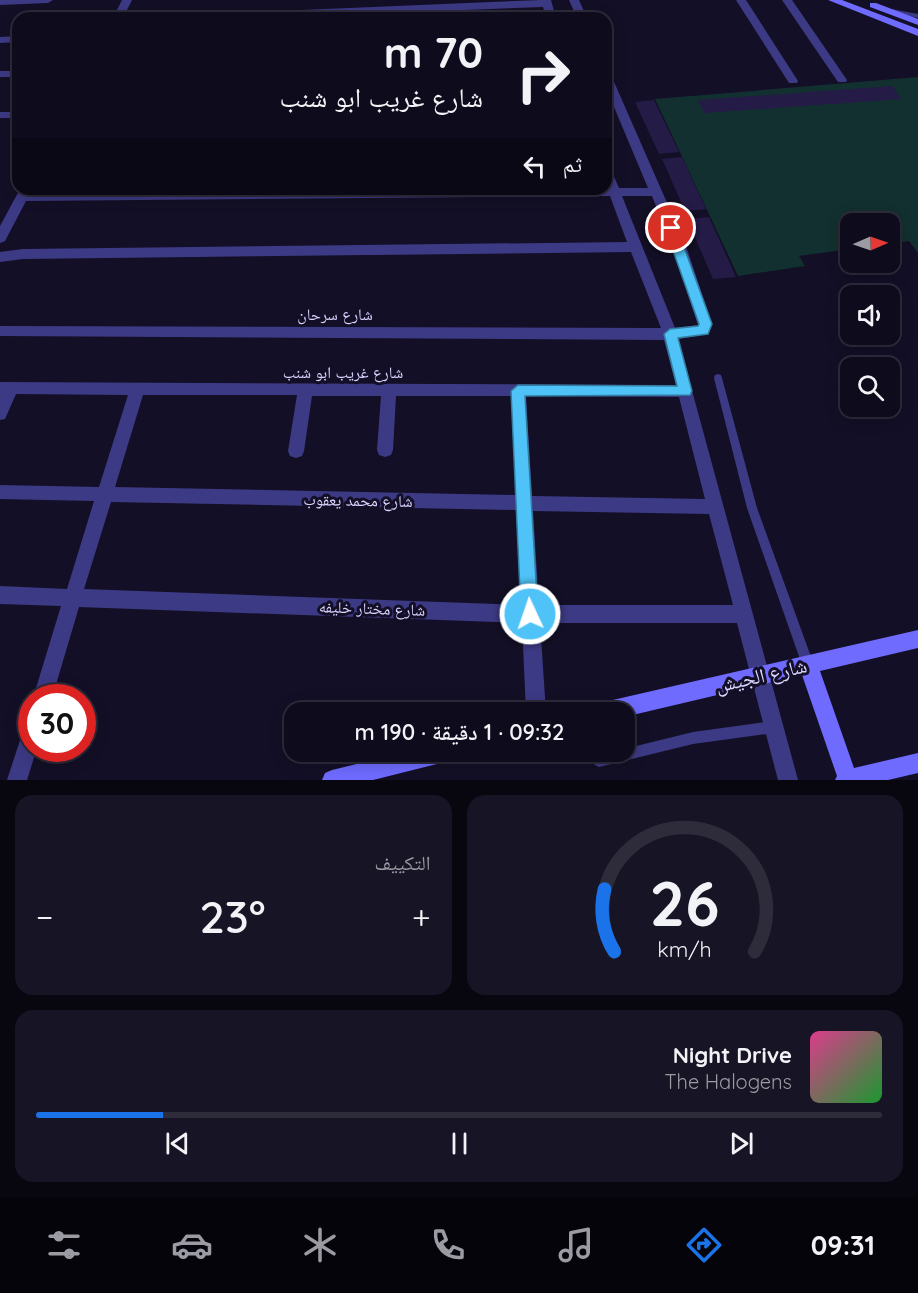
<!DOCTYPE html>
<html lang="ar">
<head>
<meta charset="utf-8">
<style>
	body { margin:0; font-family:Quicksand,"Noto Naskh Arabic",sans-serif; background:#171425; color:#f1f3f6; direction:rtl; height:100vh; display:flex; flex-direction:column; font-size:22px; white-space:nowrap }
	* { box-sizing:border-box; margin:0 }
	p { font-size:20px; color:#9b9ba3 }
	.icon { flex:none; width:33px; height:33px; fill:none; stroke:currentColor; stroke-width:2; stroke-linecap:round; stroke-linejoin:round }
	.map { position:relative; height:780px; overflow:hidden; direction:ltr }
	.side { display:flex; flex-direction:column; gap:15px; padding:15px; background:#08060f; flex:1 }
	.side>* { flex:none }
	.hud { position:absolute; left:12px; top:12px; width:600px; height:183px; border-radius:18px; box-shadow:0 3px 15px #0003,0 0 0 2px #2e2b3b; direction:rtl; background:#0e0b1c; color:#f1f3f6; overflow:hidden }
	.needle { width:39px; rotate:88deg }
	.tools { position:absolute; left:840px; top:213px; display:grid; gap:12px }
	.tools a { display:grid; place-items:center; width:60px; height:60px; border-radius:12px; background:#0e0b1c; box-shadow:0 3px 15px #0003,0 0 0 2px #2e2b3b; font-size:30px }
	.speed { position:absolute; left:18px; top:684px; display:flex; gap:12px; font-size:30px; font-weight:700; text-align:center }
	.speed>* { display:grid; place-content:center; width:78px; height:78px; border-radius:50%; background:#0e0b1c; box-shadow:0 3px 15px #0003,0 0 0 2px #2e2b3b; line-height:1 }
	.speed .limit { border:9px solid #d22; background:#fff; color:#111 }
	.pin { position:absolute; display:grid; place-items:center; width:51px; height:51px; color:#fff; margin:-26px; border:3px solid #fff; border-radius:50%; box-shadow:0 2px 6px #0007 }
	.me { position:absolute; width:66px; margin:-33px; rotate:357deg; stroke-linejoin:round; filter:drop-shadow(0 0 4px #0008) }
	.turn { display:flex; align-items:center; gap:21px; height:126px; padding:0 30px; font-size:27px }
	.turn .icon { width:78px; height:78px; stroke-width:2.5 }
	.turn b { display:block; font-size:42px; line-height:51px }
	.then { display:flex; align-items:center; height:57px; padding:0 30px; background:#0003; gap:12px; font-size:22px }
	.big { font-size:45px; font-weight:600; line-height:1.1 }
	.side .tile { flex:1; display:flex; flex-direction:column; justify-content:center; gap:9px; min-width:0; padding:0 21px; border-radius:18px; background:#171425 }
	.side .dial { align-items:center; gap:0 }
	.dial svg { height:156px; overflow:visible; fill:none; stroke:#2e2b3b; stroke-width:7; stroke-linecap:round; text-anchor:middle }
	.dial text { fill:#f1f3f6; stroke:none }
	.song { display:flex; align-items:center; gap:18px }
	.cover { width:72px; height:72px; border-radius:9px; background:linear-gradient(135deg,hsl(330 70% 55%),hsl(130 70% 35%)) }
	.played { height:6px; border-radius:3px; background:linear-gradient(90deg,#1a73e8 15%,#2e2b3b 15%) }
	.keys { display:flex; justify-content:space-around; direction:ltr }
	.heat { display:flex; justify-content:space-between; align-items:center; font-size:33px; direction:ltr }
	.side .tiles { flex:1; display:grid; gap:15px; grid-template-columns:1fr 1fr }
	.tile:last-child { grid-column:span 2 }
	.trip { position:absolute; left:284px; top:702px; width:351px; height:60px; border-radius:18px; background:#0e0b1c; box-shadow:0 3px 15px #0003,0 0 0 2px #2e2b3b; font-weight:600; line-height:60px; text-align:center; direction:rtl }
	.dock { display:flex; height:96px; justify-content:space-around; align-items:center; background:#06040b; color:#9b9ba3 }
	.dock .icon { width:42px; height:42px }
	.dock .selected { color:#1a73e8 }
	.dock b { font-size:27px; color:#f1f3f6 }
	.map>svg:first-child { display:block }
	.green { fill:#12302f }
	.building { fill:#241b47 }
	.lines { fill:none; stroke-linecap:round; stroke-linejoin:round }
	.lane { fill:#3d3a85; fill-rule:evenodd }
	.street { fill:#3d3a85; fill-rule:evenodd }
	.secondary { fill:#6f6bff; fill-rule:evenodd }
	.route { fill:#4fc3f7; stroke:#337fa1; stroke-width:1.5 }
	.labels { text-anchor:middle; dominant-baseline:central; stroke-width:6; stroke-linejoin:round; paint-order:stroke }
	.street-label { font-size:16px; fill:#d9d4ff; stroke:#130f26 }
	.near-street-label { font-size:20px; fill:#d9d4ff; stroke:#130f26 }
</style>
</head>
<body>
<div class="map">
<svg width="918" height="780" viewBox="0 0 918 780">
	<rect width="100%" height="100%" fill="#130f26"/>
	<path class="green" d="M 918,77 L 918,253 L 909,241 L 890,244 L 890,224 L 850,224 L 850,249 L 799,256 L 805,266 L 738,276 L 655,99 Z"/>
	<path class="building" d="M 892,86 L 901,99 L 704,113 L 698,100 Z
		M 654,100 L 679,152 L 659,154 L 635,102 Z
		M 682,157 L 706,209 L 685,211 L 662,159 Z
		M 709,217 L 736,277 L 713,279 L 687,219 Z"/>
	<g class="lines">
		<path class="lane" d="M 891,9 L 918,14 L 918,18 L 889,12 L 888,11 Z
			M 718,374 L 721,375 L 722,378 L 757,508 L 814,665 L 812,669 L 808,671 L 804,669 L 802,665 L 747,508 L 714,378 L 715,375 Z
			M 774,721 L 778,723 L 780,727 L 778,731 L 774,733 L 693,744 L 599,767 L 595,765 L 593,761 L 595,757 C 604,753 614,752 624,752 L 624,749 L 693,732 Z"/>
		<path class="street" d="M 0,0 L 53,0 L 48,3 L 0,5 Z
			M 122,0 L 132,0 L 123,18 L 113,18 Z
			M 541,0 L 551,0 L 556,18 L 546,18 L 543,7 L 257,18 L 174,18 L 179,15 Z
			M 569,0 L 579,0 L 587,18 L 577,18 Z
			M 736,0 L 746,0 L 798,81 L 797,83 L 789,83 Z
			M 782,0 L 792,0 L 847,80 L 846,82 L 838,82 Z
			M 18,36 L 18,42 L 0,43 L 0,37 Z
			M 0,71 L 18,71 L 18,77 L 0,77 Z
			M 606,72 L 611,75 L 686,246 L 712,324 L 708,334 L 678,339 L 798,780 L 778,780 L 737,623 L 540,623 L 546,712 L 526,712 L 522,623 L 79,607 L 52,698 L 33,698 L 61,606 L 0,604 L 0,586 L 67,589 L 94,501 L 0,499 L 0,485 L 99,487 L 128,395 L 16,394 L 5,419 L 0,420 L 0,382 L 676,385 L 664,340 L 0,336 L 0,326 L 661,328 L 631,252 L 23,259 L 0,262 L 0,252 L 23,249 L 627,242 L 610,196 L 26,201 L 5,241 L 0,243 L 0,226 L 20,189 L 32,189 L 30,193 L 606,189 L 606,168 L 612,172 L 619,188 L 648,188 L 606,88 ZM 622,196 L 652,196 L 672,246 L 698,325 L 675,328 ZM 143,395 L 297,395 L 288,451 L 290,456 L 296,458 L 302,456 L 304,451 L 312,396 L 381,396 L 377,450 L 379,455 L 385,457 L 391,455 L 393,450 L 396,396 L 511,396 L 516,495 L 115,487 ZM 526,396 L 679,397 L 705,499 L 532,496 ZM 111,502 L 516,510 L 521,605 L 84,589 ZM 533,511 L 709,514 L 733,605 L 539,605 Z
			M 0,112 L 18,112 L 18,118 L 0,118 Z
			M 32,722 L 32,748 L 37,748 L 27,780 L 7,780 L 25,725 Z"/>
		<path class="secondary" d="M 828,0 L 842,0 L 918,29 L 918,36 Z
			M 870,3 L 876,3 L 918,19 L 918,25 L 870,7 Z
			M 918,630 L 918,648 L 820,671 L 854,768 L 918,753 L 918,773 L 888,780 L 835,780 L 837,776 L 802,675 L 624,717 L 624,712 L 594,712 L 597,705 L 604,702 Z
			M 406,752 L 455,752 L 452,759 L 445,762 L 373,780 L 322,780 L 325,773 L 332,770 Z"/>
	</g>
	<path class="route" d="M 671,224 L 677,228 L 712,324 L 708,334 L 678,338 L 692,391 L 690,395 L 525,396 L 538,614 L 535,620 L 530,622 L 524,620 L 521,614 L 511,391 L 518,385 L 677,386 L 664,334 L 670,329 L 698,326 L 699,324 L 665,228 Z"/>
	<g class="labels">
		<g class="street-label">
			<text x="335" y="314">شارع سرحان</text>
			<text x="343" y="372">شارع غريب ابو شنب</text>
			<text transform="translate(358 500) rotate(1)">شارع محمد يعقوب</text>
			<text transform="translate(372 608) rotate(2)">شارع مختار خليفه</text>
		</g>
		<g class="near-street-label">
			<text transform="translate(761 675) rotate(-13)">شارع الجيش</text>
		</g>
	</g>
</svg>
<div class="tools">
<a><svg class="needle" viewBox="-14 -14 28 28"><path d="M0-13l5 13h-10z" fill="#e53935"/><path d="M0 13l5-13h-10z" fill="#9b9ba3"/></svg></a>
<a><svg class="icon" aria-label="sound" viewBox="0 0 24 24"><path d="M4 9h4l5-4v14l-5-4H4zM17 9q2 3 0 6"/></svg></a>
<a><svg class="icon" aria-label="search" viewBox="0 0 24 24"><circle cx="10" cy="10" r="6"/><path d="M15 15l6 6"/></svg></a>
</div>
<div class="speed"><div class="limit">30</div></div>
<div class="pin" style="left:671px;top:228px;background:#d93025"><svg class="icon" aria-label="arrive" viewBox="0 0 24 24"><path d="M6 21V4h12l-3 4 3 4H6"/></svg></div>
<svg class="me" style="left:530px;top:614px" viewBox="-20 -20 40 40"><circle r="17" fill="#4fc3f7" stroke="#fff" stroke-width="3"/><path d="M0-11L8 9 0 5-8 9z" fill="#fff"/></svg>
<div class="trip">09:32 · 1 دقيقة · 190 m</div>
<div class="hud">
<div class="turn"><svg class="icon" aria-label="right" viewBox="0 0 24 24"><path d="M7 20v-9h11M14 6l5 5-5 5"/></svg><div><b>70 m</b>شارع غريب ابو شنب</div></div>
<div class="then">ثم<svg class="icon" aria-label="left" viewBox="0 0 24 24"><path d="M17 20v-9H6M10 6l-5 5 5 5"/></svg></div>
</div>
</div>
<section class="side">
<div class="tiles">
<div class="tile dial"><svg viewBox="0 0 100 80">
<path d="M14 69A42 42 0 1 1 86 69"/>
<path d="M14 69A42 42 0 0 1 9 37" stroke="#1a73e8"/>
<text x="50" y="56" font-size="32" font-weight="700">26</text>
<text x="50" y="72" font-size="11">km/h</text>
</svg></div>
<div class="tile"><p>التكييف</p>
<div class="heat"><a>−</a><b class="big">23°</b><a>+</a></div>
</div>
<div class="tile">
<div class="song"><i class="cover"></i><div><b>Night Drive</b><p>The Halogens</p></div></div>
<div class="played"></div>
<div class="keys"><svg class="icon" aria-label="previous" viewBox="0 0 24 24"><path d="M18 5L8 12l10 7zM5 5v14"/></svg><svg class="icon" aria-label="pause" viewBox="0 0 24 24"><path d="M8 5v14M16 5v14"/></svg><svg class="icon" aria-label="next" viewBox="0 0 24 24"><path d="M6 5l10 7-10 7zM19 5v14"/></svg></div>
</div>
</div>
</section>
<nav class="dock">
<b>09:31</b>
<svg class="icon selected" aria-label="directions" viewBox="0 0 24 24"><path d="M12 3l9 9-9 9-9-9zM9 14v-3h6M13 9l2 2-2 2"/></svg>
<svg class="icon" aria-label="music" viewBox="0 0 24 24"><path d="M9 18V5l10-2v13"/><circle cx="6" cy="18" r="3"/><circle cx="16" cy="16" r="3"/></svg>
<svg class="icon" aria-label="phone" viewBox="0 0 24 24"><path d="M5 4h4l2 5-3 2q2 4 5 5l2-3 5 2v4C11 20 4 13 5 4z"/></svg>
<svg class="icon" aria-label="climate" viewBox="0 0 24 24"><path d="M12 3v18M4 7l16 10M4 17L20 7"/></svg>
<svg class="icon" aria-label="car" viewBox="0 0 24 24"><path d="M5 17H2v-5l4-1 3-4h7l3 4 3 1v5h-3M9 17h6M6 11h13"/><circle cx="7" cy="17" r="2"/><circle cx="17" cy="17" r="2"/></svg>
<svg class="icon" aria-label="filters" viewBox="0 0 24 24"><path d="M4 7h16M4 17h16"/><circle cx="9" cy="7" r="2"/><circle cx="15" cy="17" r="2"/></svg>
</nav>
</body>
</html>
